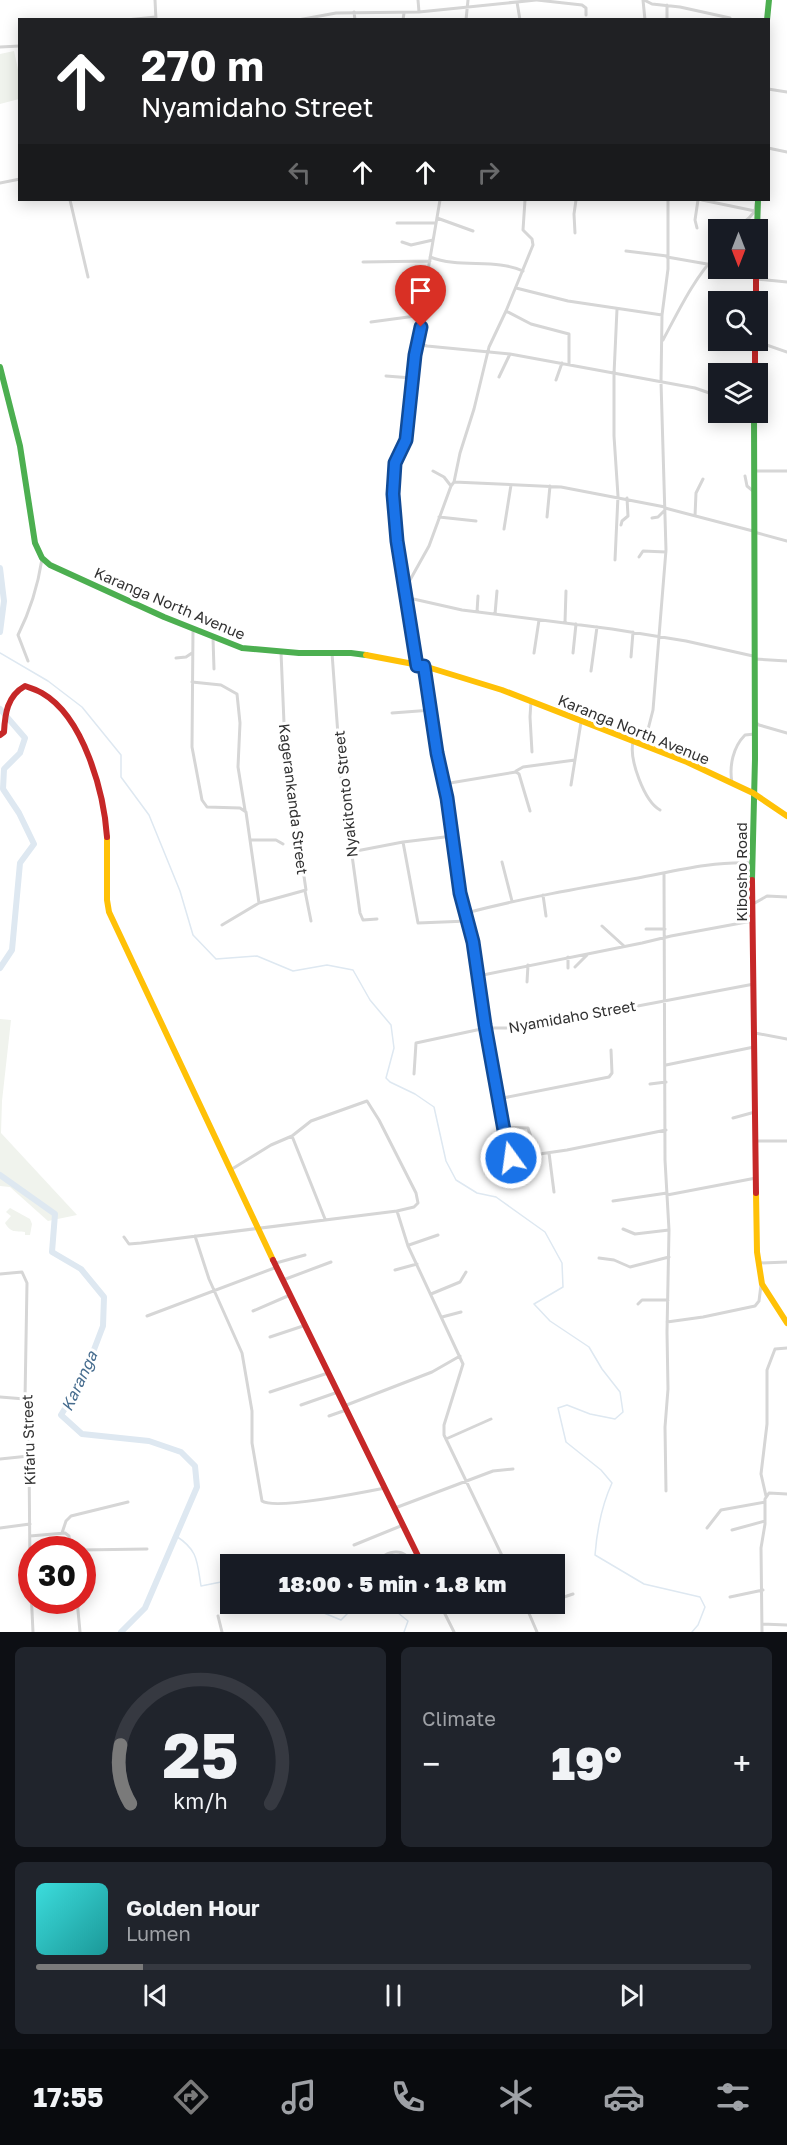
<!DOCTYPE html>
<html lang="en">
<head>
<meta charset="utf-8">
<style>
	body { margin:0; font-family:"Golos Text",sans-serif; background:#20242c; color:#f1f3f6; height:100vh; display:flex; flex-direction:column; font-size:22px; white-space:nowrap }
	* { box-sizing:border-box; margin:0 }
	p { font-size:20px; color:#9ea1a6 }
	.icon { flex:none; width:33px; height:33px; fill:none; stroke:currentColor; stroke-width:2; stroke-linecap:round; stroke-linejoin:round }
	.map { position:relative; height:1632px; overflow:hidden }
	.drawer { display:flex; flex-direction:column; gap:15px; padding:15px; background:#0d0f14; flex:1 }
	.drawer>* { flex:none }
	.hud { position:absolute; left:18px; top:18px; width:752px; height:183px; border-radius:0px; box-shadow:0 3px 15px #0003; background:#202124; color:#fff; overflow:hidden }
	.needle { width:39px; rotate:180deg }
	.tools { position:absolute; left:708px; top:219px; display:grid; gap:12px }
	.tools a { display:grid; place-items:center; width:60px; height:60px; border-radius:0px; background:#171b24; box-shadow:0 3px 15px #0003; font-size:30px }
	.speed { position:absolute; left:18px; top:1536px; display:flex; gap:12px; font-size:30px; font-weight:700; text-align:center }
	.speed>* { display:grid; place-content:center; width:78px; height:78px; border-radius:50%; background:#171b24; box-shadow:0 3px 15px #0003; line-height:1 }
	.speed .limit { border:9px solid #d22; background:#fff; color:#111 }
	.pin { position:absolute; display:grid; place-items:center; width:51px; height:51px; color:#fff; margin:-62px -26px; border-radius:50% 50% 50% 0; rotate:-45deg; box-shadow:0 0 6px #0007 }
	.pin .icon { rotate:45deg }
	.me { position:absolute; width:66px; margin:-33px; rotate:346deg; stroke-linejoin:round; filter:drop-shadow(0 0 4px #0008) }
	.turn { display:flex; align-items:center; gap:21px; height:126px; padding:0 24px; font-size:27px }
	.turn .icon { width:78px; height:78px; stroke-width:2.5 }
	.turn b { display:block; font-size:42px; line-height:51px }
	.lanes { display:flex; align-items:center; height:57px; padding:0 24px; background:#0003; justify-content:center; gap:30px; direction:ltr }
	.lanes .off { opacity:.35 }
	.big { font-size:45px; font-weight:800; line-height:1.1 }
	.drawer .tile { flex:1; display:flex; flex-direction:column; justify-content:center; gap:9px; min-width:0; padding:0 21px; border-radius:9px; background:#20242c }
	.drawer .dial { align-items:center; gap:0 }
	.dial svg { height:156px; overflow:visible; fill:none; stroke:#363941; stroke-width:7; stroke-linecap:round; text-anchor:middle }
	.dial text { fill:#f1f3f6; stroke:none }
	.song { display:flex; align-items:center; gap:18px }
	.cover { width:72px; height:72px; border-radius:9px; background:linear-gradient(135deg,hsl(180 70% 55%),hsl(180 70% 35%)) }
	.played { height:6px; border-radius:3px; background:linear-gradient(90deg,#7a7a7a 15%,#363941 15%) }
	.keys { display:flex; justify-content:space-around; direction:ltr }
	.heat { display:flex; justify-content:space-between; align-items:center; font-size:33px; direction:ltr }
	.drawer .tiles { flex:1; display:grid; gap:15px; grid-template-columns:1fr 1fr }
	.tile:last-child { grid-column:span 2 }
	.trip { position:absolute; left:220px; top:1554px; width:345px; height:60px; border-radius:0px; background:#171b24; box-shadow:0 3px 15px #0003; font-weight:800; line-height:60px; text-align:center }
	.menu { display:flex; height:96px; justify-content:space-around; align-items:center; background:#090b0e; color:#9ea1a6 }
	.menu .icon { width:42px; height:42px }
	.menu .on { color:#7a7a7a }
	.menu b { font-size:27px; color:#f1f3f6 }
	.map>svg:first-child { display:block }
	.green { fill:#f0f3ed }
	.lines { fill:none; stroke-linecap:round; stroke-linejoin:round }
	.stream { stroke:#dee8f1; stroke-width:1.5 }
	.river { stroke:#dee8f1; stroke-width:6 }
	.street { stroke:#d6d6d6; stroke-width:3 }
	.fast { stroke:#4caf50; stroke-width:6 }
	.slow { stroke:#ffc107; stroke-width:6 }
	.jam { stroke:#c62828; stroke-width:6 }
	.route-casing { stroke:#114b97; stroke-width:15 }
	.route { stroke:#1a73e8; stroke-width:10 }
	.labels { text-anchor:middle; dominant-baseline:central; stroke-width:6; stroke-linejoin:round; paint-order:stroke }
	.street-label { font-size:15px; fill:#323232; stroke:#fff }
	.water-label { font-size:16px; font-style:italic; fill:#466c8e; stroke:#fff }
</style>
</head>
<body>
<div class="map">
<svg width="787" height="1632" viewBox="0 0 787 1632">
	<rect width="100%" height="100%" fill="#fff"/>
	<path class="green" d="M 14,51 L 19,74 L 19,99 L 0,104 L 0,54 Z
		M 0,1019 L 11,1020 L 2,1101 L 1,1133 L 77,1215 L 48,1221 L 10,1187 L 0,1186 Z
		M 10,1208 L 30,1219 L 32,1224 L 30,1235 L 25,1235 L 25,1232 C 15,1231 11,1233 5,1223 L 11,1216 L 6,1212 Z"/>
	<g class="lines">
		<path class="stream" d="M 0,653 L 48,681 L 82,707 L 121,755 L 121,777 L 149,815 L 180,891 L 193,935 L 216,959 L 257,956 L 293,971 L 327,965 L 353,970 L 370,1000 L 391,1025 L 394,1048 L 386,1078 L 390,1082 L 415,1094 L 434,1107 L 446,1161 L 456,1180 L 477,1193 L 496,1197 L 545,1232 L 562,1263 L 563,1287 L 534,1304 L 550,1321 L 589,1347 L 602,1369 L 620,1392 L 623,1412 L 615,1419 L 590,1414 L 567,1405 L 558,1408 L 566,1442 L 601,1470 L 612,1483 C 601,1507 597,1529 595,1555 L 644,1584 L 700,1597 L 705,1607 L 698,1625 L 692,1632
			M 176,1536 C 198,1550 197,1561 201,1586 L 221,1582 L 231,1583
			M 302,1604 L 341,1620 L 357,1604
			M 387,1604 L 408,1621 L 404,1632"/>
		<path class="river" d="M 0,568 L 4,601 L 0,632
			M 0,709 L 25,738 L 20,753 L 4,769 L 3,789 L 19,813 L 34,844 L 20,863 L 12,950 L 0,968
			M 0,1175 L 55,1214 L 52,1252 L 81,1269 L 104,1297 L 103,1326 L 82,1381 L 61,1415 L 82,1434 L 149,1441 L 181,1452 L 195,1466 L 197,1487 L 145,1608 L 121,1632"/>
		<path class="street" d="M 155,0 L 156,20
			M 418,0 L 419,12
			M 537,0 L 582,5 L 586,8 L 586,15
			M 643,0 L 645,20
			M 644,0 L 652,4 L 680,7 L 730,18
			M 517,2 L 520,20
			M 354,12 L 355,20
			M 126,20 L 156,17
			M 298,20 L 336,13 L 419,12 L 536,0
			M 403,20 L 404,13
			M 466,20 L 468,0
			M 667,20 L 667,5
			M 0,47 L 20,46
			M 768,89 L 787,92
			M 768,148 L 787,152
			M 0,183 L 20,179
			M 70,200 L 88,277
			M 702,200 L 755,211 L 756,204
			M 437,218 L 473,231
			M 397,223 L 436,223
			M 697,228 L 695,220 L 698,200
			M 734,230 L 749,218 L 755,211
			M 575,233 L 574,214 L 576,200
			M 402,242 L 411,245 L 433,240
			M 626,251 L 667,256
			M 430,257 C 460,269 495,258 523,271
			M 667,257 L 707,264
			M 363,262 L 430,261
			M 756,279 L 787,282
			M 516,288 L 568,301 L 662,315
			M 506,311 L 531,324 L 569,334 L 569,364
			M 371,322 L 423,315
			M 663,340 C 679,310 694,278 718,253
			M 755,341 L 787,352
			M 417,343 L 427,346 L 510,354 L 695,388 L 718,396
			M 386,376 L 412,378
			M 499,377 L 510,354
			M 556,380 L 562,363
			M 433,471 L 444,477 L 451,486
			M 754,471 L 787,471
			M 745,476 L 747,486 L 753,491
			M 454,482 L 460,453 L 474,409 L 489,347 L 506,311 L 533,245 L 532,239 L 523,230 L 525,200
			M 665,508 L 753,531
			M 695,516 L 696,493 L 703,479
			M 439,517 L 476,521
			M 547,517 L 550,486
			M 652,518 L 658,517 L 664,511
			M 621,525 L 622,521 L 628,516 L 627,498
			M 504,529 L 511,485
			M 754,532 L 787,541
			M 639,557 L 643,551 L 666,552
			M 615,560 L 618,496 L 614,436 L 614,374 L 617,309
			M 405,589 L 429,546 L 451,486 L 454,482 L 561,487 L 665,507
			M 407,598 L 397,541 L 394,494 L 395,466 L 406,440 L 415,355 L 421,327 L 426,282 L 440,200
			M 477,612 L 478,596
			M 495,614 L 497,591
			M 565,622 L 566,591
			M 193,629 L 192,747 L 202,800 L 207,807 L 240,808 L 246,812 L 259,903
			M 213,638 L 214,669
			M 332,653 L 341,776 L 360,913 L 363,920 L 377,919
			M 534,653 L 539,620
			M 573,653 L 576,624
			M 631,657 L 633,632
			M 176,658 L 186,657 L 192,653
			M 755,659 L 787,661
			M 28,661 L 18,635 C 29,613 38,585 42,559
			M 417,665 L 407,609 L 407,600 L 409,598 L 462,610 L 612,629 L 686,641 L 753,656
			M 424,666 L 437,753 L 448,805 L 460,893 L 473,942 L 486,1028 L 506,1028 L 569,1019 L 754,984
			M 591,671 L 597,627
			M 192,682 L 221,685 L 237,694 L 240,723 L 238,767 L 245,810
			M 531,701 L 530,717 L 532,752
			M 392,713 L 432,710
			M 755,722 L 759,725 L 787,733
			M 633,742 C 629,759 644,801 660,810
			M 644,745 L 653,710 L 666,550 L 661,382 L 662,315 L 668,269 L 668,200
			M 516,771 L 523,767 L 575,760
			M 732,783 C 729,766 733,747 745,735 L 755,734
			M 444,784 L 516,772 L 519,774 L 530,811
			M 571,785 L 581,722
			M 250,840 L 276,840 L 283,844
			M 403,842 L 418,923 L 468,921
			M 351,852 L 403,842 L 453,836
			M 502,862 L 512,901
			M 664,873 L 665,1160 L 669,1230 L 667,1332 L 668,1389 L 665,1427 L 666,1491
			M 305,891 L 311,921
			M 543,895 L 546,916
			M 753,904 L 767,896 L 787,897
			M 466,913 C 523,898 580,888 638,878 C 675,871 714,861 752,863
			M 222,925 L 259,903 L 306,890 L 285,747 L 281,652
			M 602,926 L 624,946
			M 646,929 L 665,929
			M 568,957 L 568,968
			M 575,967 L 587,955
			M 478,976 L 642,943 L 671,936 L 752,921
			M 527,982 L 528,965
			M 755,1033 L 787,1039
			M 666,1065 L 754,1047
			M 414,1074 L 416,1043 L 486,1028 L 508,1154 L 512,1158 L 567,1150 L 666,1130
			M 650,1084 L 666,1082
			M 498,1099 L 609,1077 L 612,1073 L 611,1050
			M 733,1118 L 755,1112
			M 504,1127 L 528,1128 L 537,1155
			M 292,1136 L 325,1219
			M 756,1141 L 787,1141
			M 549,1153 L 554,1192
			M 667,1195 L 756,1178
			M 613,1201 L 667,1193
			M 397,1211 L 408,1246 L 463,1364 L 444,1425 L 444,1435 L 506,1564
			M 623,1229 L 635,1234 L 669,1230
			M 195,1236 L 209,1279 L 242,1353 L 252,1411 L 252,1443 L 262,1501 C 275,1510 365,1492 385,1488
			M 124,1237 L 129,1244 L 141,1243 L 397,1211 L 414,1207 L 418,1203 L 416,1193 L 379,1120 L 367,1101 L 311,1121 L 292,1136 L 271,1145 L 232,1169
			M 409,1245 L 438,1235
			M 599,1258 L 614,1260 L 630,1267 L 669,1257
			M 276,1263 L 305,1255
			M 759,1263 L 787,1262
			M 395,1270 L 417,1264
			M 0,1274 L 22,1272 L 27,1283 L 25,1399 L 29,1456 L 30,1570 L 33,1632
			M 283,1280 L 331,1262
			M 431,1294 L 460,1282 L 466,1272
			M 638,1304 L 642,1300 L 668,1300
			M 253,1311 L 290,1295
			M 147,1316 L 277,1267
			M 442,1317 L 461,1312
			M 667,1322 L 703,1317 L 755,1306 L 759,1301 L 761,1285
			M 270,1337 L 306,1325
			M 270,1392 L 328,1373
			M 0,1397 L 25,1399
			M 301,1405 L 338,1392
			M 344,1406 L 432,1372 L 460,1356
			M 329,1416 L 346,1410
			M 446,1439 L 491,1419
			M 0,1459 L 29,1456
			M 766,1496 L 761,1474 L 767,1424 L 767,1370 L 775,1349 L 787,1348
			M 395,1508 L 493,1471 L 513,1469
			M 0,1528 L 30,1524
			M 707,1528 L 721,1510 L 765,1502
			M 732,1530 L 765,1521
			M 62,1533 L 66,1521 L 71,1516 L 128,1502
			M 30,1536 L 65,1533 L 69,1536 L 71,1550
			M 354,1545 L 403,1525
			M 80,1550 L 147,1549
			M 371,1564 C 382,1557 394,1546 407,1556 C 412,1560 414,1562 420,1562
			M 730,1597 L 763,1590
			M 77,1600 L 80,1632
			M 555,1600 L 573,1594
			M 440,1604 L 454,1632
			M 525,1604 L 537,1632
			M 528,1609 L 543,1604
			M 218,1616 L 222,1632
			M 762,1624 L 787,1625
			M 762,1632 L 761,1548 L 765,1524 L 765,1499 L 769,1493 L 787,1494"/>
		<path class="fast" d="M 767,20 L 769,0
			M 757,230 L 758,200
			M 0,367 L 20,446 L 35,543 L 42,558 L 50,565 L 164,617 L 242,648 L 299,653 L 351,653 L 366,655
			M 752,880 L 755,759 L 754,412"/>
		<path class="slow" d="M 366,655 L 424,666 L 502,690 L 687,762 L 753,793 L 787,816
			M 107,837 L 107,900 L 109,912 L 273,1260
			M 756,1193 L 757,1252 L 762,1284 L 787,1323"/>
		<path class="jam" d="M 756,268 L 756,302
			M 755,340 L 755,374
			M 0,735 L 4,732 C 5,714 7,696 25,686 C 31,688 37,690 42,693 C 84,717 104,793 107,837
			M 752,880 L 756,1193
			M 273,1260 L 422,1564"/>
	</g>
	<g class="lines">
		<defs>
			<path id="route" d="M 421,327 L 415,355 L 406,440 L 395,463 L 393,494 L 397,541 L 417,666 L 424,666 L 437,753 L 447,798 L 460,893 L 473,942 L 485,1025 L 507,1147 L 511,1158"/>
		</defs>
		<use href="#route" class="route-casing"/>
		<use href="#route" class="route"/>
	</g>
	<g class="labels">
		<g class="street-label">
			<text transform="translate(170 603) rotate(23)">Karanga North Avenue</text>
			<text transform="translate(634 729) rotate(22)">Karanga North Avenue</text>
			<text transform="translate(345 794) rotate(-96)">Nyakitonto Street</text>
			<text transform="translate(294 799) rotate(83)">Kagerankanda Street</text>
			<text transform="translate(741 872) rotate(-90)">Kibosho Road</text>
			<text transform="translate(572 1016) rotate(-10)">Nyamidaho Street</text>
			<text transform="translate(28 1440) rotate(-92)">Kifaru Street</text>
		</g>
		<g class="water-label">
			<text transform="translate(79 1381) rotate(-65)">Karanga</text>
		</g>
	</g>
</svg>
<div class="tools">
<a><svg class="needle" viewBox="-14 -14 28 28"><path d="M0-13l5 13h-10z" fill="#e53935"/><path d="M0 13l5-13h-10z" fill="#9ea1a6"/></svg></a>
<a><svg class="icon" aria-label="search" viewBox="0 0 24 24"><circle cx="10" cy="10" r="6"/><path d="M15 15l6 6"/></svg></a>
<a><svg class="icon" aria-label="layers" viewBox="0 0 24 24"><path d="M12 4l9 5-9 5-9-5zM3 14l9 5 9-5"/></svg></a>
</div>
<div class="speed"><div class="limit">30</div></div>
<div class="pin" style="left:421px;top:327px;background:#d93025"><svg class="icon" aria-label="arrive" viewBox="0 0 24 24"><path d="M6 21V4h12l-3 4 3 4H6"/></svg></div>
<svg class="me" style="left:511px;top:1158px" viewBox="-20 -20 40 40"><circle r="17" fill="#1a73e8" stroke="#fff" stroke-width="3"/><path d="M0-11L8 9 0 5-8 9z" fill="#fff"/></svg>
<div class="trip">18:00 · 5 min · 1.8 km</div>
<div class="hud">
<div class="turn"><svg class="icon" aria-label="ahead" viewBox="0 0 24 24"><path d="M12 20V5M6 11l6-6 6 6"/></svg><div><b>270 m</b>Nyamidaho Street</div></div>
<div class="lanes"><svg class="icon off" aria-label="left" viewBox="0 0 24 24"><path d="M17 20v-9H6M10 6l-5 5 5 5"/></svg><svg class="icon" aria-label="ahead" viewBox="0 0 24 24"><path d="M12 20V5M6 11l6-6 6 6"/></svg><svg class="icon" aria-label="ahead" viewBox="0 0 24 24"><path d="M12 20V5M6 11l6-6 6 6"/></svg><svg class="icon off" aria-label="right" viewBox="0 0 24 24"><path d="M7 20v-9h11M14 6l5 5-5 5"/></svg></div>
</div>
</div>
<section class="drawer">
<div class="tiles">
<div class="tile dial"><svg viewBox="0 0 100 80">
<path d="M14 69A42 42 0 1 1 86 69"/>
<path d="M14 69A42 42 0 0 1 9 39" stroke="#7a7a7a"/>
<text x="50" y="56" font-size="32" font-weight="700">25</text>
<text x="50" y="72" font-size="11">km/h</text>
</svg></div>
<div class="tile"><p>Climate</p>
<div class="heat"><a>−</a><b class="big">19°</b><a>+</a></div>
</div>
<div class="tile">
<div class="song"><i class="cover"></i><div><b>Golden Hour</b><p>Lumen</p></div></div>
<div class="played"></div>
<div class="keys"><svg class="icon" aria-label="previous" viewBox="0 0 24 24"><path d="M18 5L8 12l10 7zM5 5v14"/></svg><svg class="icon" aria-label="pause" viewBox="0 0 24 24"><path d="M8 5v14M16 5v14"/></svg><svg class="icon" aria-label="next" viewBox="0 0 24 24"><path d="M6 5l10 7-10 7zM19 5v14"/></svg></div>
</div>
</div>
</section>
<nav class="menu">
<b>17:55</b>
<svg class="icon on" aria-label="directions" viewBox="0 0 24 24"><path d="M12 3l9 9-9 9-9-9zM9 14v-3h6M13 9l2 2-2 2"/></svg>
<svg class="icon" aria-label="music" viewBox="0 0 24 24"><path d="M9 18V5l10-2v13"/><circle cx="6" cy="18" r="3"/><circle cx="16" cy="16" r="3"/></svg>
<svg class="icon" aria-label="phone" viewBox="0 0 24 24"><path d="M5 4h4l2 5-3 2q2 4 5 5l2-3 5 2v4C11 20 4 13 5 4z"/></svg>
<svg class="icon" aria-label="climate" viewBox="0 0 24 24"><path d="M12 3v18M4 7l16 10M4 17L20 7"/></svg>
<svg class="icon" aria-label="car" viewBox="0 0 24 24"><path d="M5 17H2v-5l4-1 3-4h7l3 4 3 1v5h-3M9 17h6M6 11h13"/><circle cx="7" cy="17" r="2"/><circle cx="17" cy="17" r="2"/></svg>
<svg class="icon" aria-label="filters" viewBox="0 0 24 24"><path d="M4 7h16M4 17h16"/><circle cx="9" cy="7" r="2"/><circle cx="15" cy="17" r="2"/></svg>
</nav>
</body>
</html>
